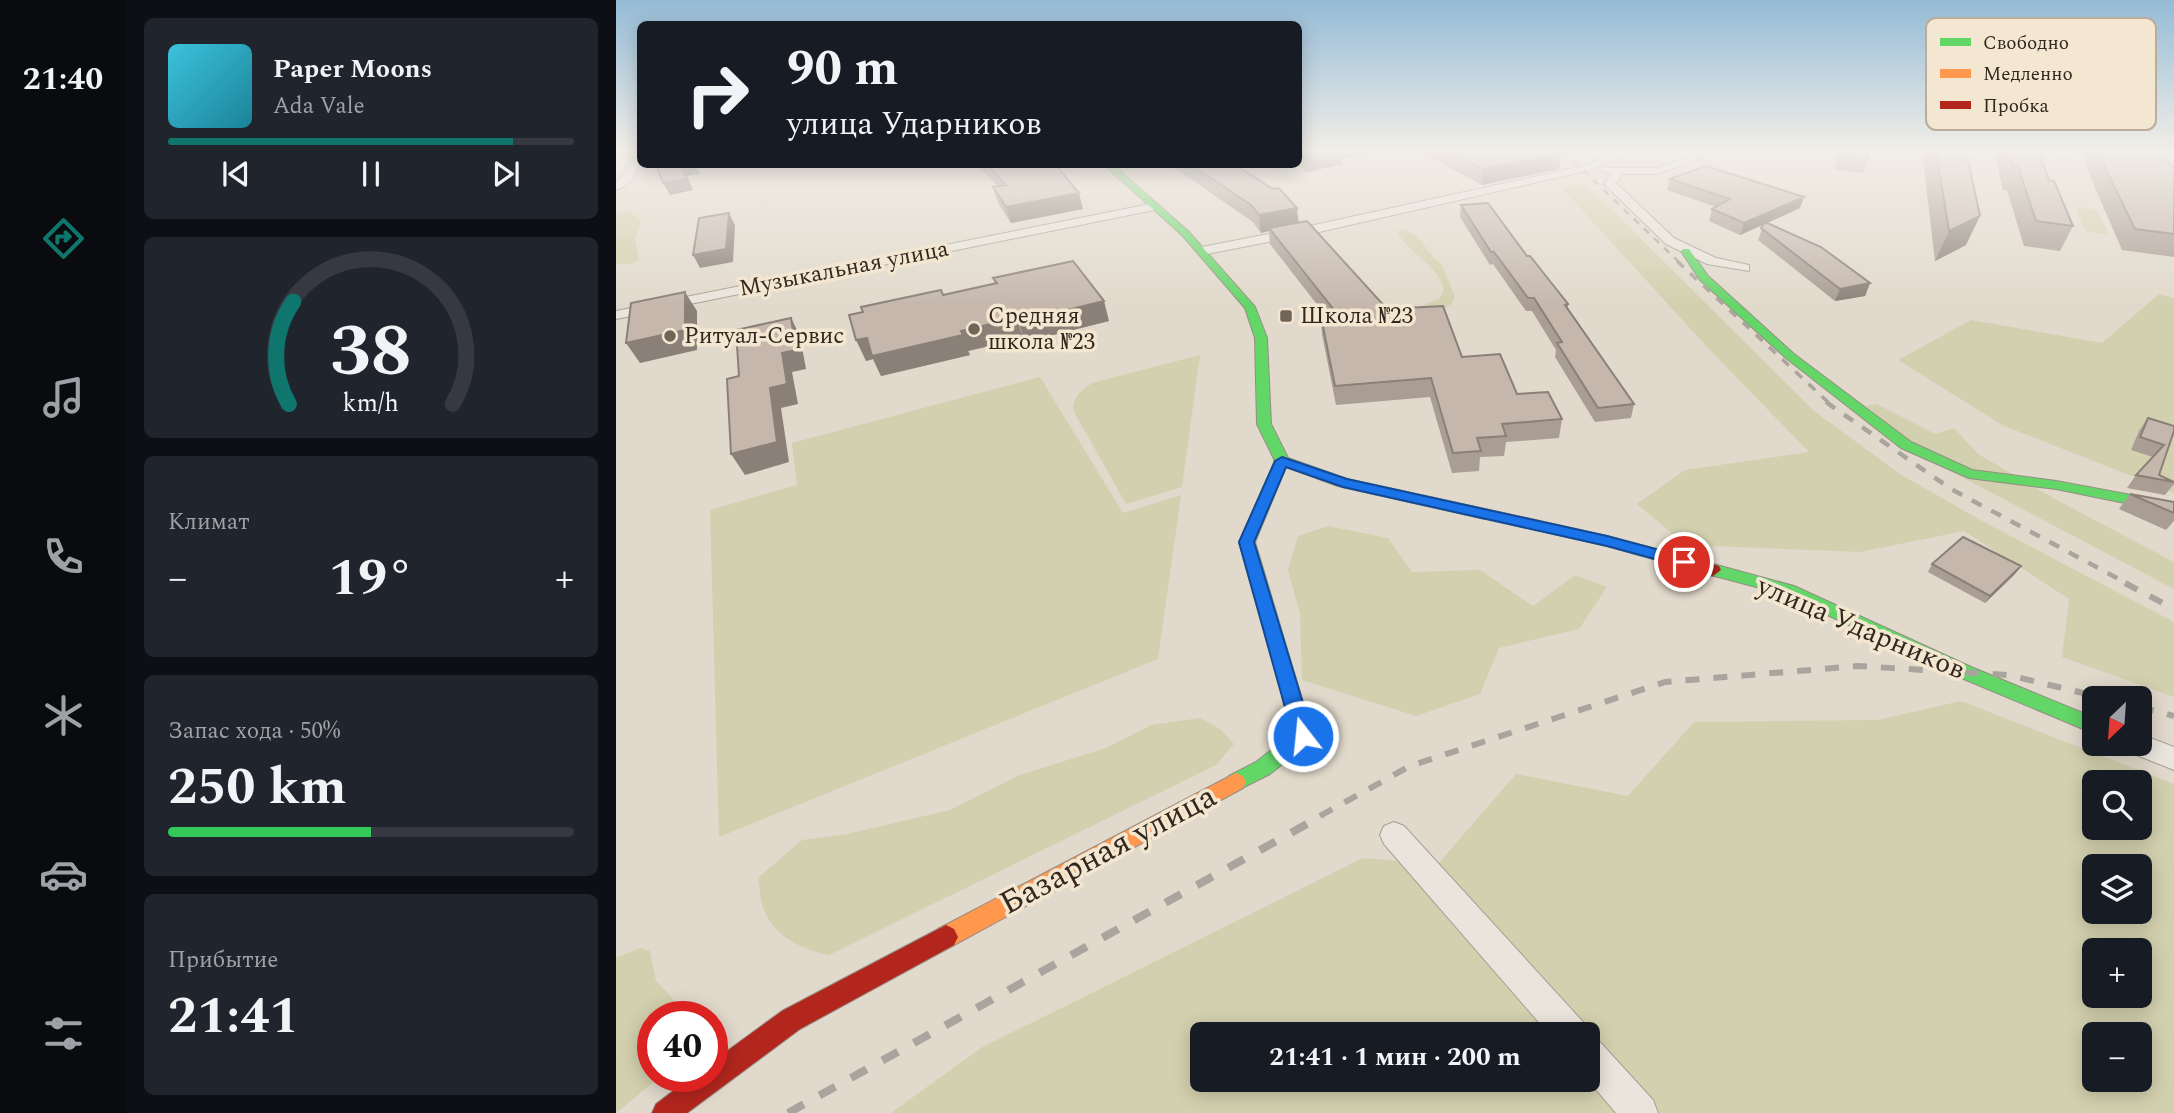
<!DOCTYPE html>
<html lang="ru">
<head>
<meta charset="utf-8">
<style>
	body { margin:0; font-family:Spectral,serif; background:#20242c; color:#f1f3f6; height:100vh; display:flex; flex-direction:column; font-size:26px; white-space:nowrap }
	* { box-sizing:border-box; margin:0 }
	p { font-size:23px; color:#9ea1a6 }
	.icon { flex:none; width:38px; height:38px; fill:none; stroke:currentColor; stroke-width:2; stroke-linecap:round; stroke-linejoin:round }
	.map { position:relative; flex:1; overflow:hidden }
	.drawer { display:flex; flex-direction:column; gap:18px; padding:18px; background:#0d0f14; width:490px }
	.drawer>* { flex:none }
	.banner { position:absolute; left:21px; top:21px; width:665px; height:147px; border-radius:10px; box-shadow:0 4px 18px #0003; background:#171b24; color:#f1f3f6; overflow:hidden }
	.needle { width:46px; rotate:205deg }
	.tools { position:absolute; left:1466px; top:686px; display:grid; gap:14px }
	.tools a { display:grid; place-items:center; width:70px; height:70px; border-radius:10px; background:#171b24; box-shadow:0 4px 18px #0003; font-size:35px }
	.speed { position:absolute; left:21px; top:1001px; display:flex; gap:14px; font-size:35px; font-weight:700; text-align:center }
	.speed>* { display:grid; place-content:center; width:91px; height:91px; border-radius:50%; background:#171b24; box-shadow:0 4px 18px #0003; line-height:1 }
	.speed .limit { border:10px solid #d22; background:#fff; color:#111 }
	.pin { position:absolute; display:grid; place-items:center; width:60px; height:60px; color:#fff; margin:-30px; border:4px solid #fff; border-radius:50%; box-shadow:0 2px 7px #0007 }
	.me { position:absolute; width:77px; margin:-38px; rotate:344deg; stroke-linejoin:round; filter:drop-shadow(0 0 5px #0008) }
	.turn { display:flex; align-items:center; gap:24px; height:147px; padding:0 35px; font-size:32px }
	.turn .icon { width:91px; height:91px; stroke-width:2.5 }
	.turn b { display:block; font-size:49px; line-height:60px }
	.big { font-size:52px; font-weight:700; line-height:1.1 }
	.drawer .card { flex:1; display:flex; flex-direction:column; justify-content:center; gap:10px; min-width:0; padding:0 24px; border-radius:10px; background:#20242c }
	.drawer .dial { align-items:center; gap:0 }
	.dial svg { height:182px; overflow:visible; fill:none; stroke:#363941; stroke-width:7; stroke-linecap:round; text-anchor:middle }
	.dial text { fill:#f1f3f6; stroke:none }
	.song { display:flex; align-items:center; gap:21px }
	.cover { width:84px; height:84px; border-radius:10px; background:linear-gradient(135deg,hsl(190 70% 55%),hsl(190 70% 35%)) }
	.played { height:7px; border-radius:4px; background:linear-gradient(90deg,#0f766e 85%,#363941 85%) }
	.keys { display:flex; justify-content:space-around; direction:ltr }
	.heat { display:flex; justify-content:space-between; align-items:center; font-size:38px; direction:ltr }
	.charge { height:10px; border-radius:5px; background:linear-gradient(90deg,#34c759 50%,#363941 0) }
	.trip { position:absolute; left:574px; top:1022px; width:410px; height:70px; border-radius:10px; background:#171b24; box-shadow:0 4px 18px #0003; font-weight:700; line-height:70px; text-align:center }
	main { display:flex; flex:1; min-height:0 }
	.dock { display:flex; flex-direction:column; width:126px; justify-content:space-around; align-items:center; background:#090b0e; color:#9ea1a6 }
	.dock .icon { width:49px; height:49px }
	.dock .on { color:#0f766e }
	.dock b { font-size:32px; color:#f1f3f6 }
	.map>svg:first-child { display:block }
	.green { fill:#d2d0ae; fill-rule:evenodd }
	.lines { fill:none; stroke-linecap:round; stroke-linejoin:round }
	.street-casing { stroke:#a69f95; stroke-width:2 }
	.fast-casing { stroke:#968e84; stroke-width:2 }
	.slow-casing { stroke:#968e84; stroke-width:2 }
	.jam-casing { stroke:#968e84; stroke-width:2 }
	.street { fill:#eae5dc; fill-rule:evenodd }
	.fast { fill:#63d668; fill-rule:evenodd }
	.slow { fill:#ff974d; fill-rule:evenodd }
	.jam { fill:#b3261e; fill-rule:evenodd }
	.rail-far4 { stroke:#a9a49d; stroke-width:2.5; stroke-dasharray:7 7; stroke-linecap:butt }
	.rail-far3 { stroke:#a9a49d; stroke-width:3.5; stroke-dasharray:9 9; stroke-linecap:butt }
	.rail-far2 { stroke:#a9a49d; stroke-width:4.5; stroke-dasharray:11 11; stroke-linecap:butt }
	.rail-far1 { stroke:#a9a49d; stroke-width:6; stroke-dasharray:14 14; stroke-linecap:butt }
	.rail { stroke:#a9a49d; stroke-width:8; stroke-dasharray:18 18; stroke-linecap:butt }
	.wall { fill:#a99d94 }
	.shaded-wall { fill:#8a8078 }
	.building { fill:#c5b7ac; stroke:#8a8078; stroke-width:2 }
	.route { fill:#1a73e8; stroke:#114b97; stroke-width:2 }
	.poi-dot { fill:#71655a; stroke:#f3e7d1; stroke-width:2.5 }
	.labels { text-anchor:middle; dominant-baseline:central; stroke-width:7; stroke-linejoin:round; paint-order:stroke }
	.far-street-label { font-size:23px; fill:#34271d; stroke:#f3e7d1 }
	.far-poi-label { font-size:23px; fill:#34271d; stroke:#f3e7d1; text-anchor:start }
	.street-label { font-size:28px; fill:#34271d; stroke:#f3e7d1 }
	.near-street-label { font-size:33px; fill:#34271d; stroke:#f3e7d1 }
	.key { fill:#f3e7d1; stroke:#baad9b; stroke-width:2 }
	.key-label { font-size:19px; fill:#34271d }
</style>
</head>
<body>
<main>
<nav class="dock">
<b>21:40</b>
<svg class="icon on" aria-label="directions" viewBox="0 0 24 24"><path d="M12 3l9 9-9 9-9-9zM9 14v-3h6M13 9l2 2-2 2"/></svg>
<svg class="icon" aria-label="music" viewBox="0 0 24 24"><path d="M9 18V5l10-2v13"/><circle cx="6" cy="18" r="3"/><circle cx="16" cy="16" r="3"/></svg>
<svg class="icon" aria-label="phone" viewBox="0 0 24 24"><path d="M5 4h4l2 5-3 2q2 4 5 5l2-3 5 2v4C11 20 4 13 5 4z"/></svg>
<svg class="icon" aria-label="climate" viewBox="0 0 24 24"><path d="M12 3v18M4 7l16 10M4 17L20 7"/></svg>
<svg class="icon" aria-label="car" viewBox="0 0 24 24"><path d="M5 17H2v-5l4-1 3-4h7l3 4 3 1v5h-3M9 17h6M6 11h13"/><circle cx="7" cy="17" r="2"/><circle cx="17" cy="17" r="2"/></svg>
<svg class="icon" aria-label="filters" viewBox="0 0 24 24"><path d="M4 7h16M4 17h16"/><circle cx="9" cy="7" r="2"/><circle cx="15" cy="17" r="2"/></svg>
</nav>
<section class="drawer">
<div class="card">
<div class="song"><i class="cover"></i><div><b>Paper Moons</b><p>Ada Vale</p></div></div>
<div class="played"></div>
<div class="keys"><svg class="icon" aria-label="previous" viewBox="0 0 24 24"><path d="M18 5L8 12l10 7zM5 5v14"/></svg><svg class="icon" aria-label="pause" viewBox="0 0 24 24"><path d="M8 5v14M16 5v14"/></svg><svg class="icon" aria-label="next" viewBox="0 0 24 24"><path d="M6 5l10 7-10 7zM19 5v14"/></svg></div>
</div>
<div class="card dial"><svg viewBox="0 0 100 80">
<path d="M14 69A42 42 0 1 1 86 69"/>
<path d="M14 69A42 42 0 0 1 16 24" stroke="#0f766e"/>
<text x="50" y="56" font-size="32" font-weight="700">38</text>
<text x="50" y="72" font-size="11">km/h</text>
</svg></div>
<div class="card"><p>Климат</p>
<div class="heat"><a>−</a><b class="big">19°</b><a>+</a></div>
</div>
<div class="card"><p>Запас хода · 50%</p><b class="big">250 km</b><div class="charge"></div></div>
<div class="card"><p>Прибытие</p><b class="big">21:41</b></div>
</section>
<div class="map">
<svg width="1558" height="1113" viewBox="0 0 1558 1113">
	<rect width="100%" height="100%" fill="#e1d9cb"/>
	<path class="green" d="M 965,184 L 989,203 L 1198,411 L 1284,474 L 1366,521 L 1558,622 L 1558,697 L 1446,657 L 1453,599 L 1348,531 L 1244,552 L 1070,545 L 1021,504 L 1069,470 L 1193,452 L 1092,348 L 946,188 Z
		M 1459,207 L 1481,210 L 1493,235 L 1469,231 Z
		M 14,212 L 25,220 L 19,240 L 23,260 L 15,264 L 0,264 L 0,213 Z
		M 786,229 L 800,235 L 817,257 L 826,265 L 839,297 L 836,303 L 822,313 L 803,307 L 823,299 L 828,291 C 823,265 793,254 781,232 Z
		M 1543,294 L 1558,298 L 1558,493 L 1386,425 L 1282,360 L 1355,320 L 1486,343 Z
		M 584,355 L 566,487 L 510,504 L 457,410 C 457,397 465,390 476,383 Z
		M 424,377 L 507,513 L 565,495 L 542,659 L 103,837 L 94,510 L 181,485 L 176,443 Z
		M 1261,404 L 1319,434 L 1338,428 L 1362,454 L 1439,499 L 1558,562 L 1558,589 L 1323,465 L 1250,406 Z
		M 712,526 L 772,538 L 796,572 L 864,570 L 917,606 L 959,575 L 991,587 L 963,629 L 883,648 L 864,694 L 800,716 L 686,680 L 684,614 L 672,570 L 682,536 Z
		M 1345,701 L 1558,784 L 1558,1113 L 275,1113 L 365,1048 L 747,858 L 822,864 L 900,774 L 1012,796 L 1078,722 L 1262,720 ZM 1479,782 L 1524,782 L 1524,828 L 1479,828 ZM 1479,866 L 1524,866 L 1524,912 L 1479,912 ZM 1479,950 L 1524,950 L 1524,996 L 1479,996 ZM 586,1034 L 971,1034 L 971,1080 L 586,1080 ZM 1479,1034 L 1524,1034 L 1524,1080 L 1479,1080 Z
		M 584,718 L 604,729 L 618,744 L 600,765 L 213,955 C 188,950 158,937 148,910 C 144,901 144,888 142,878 L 186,840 L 231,834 L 334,810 L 404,775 L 490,748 L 535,725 Z
		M 24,948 L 34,951 L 40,981 L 74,1017 L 37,1017 L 37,1076 L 45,1076 L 0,1113 L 0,958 Z"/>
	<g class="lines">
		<defs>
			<path id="street" d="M 19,151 L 24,151 C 24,169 19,184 0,190 L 0,182 L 11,172 Z
				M 999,151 L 1017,151 L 975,170 L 703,232 L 586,255 L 580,251 L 586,247 L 703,224 L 972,165 Z
				M 1410,151 L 1441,151 L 1497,159 L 1502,162 L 1497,165 Z
				M 1077,156 L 1086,158 L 1041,174 L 1007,174 L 1000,183 L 1058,238 L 1100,258 L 1133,265 L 1133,271 L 1091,264 L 1050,244 L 988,184 L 996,173 L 987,172 L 987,168 L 1040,168 Z
				M 539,203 L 543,205 L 543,209 L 0,319 L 0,311 Z
				M 1524,734 L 1558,747 L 1558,770 L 1513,752 L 1509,744 L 1524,744 Z
				M 778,822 L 788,826 L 967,1022 L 972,1034 L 971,1035 L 933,1034 L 768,844 L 764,835 L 768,826 Z
				M 971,1036 L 983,1041 L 1037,1100 L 1042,1113 L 1000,1113 L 971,1079 Z"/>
			<path id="fast" d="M 487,164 L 496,164 L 572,231 L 639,307 L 651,338 L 655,424 L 672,458 L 731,479 L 869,509 L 876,514 L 869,519 L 722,486 L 670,467 L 639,542 L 697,736 L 694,742 L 654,774 L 620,791 L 613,788 L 610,782 L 613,776 L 640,762 L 677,733 L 623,542 L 659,461 L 641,424 L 639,338 L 629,308 L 566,235 Z
				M 1067,249 L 1073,249 L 1092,276 L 1178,354 L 1295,442 L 1356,470 L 1440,481 L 1558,503 L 1558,513 L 1440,489 L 1353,478 L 1285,448 L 1170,358 L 1084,280 L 1065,251 Z
				M 1097,564 L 1178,586 L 1355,667 L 1479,718 L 1479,734 L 1343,677 L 1167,594 L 1091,574 L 1089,570 Z"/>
			<path id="slow" d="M 620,773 L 627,776 L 630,782 L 627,788 L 338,945 L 330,949 L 322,945 L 318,937 L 322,929 Z"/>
			<path id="jam" d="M 869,509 L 991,536 L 1103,566 L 1105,570 L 1097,576 L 991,546 L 864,517 L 862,514 Z
				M 330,925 L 338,929 L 342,937 L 338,945 L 184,1029 L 71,1113 L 36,1113 L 40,1104 L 77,1076 L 96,1076 L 96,1062 L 166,1011 Z"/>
		</defs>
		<use href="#street" class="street-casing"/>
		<use href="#fast" class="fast-casing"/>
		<use href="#slow" class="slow-casing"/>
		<use href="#jam" class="jam-casing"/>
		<use href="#street" class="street"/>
		<use href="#fast" class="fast"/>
		<use href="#slow" class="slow"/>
		<use href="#jam" class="jam"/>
		<path class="rail-far4" d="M 947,151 L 1063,262"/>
		<path class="rail-far3" d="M 1061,261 L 1213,403"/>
		<path class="rail-far2" d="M 1210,402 L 1335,489 L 1512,584"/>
		<path class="rail-far1" d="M 1509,583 L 1558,609
			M 1524,707 L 1558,716
			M 704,816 L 794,766 L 1049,682 L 1242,666 L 1392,675 L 1488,698"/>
		<path class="rail" d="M 172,1113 L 707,815"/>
	</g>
	<path class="wall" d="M 682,151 L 760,151 L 726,159 L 726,164 L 692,172 L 678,164 L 682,164 Z
		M 803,151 L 944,151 L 943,169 L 866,185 Z
		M 1222,151 L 1253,151 L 1252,159 L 1247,173 L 1219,170 Z
		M 1306,151 L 1355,151 L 1350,155 L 1350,245 L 1319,261 Z
		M 1378,151 L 1422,151 L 1433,180 L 1457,226 L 1444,251 L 1408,246 L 1391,190 L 1387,190 Z
		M 1473,151 L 1537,151 L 1556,166 L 1558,166 L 1558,257 L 1506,250 L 1468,162 Z
		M 361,164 L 439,164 L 467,209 L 395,223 L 382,203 L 377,187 L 381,186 Z
		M 553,164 L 637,164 L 623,168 L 682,222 L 771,309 L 846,357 L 901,394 L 946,419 L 943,438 L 890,442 L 888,456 L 864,457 L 863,471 L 836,473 L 814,397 L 720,405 L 706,334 L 705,317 L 710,316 L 654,244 L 653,231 L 645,233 L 637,222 Z
		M 1054,179 L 1184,208 L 1151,223 L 1254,283 L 1249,296 L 1219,301 L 1142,240 L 1148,224 L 1124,235 L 1093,221 L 1096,209 L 1100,207 L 1051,190 Z
		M 845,205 L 911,256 L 952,304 L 952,308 L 1018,404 L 1015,418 L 979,422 L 939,357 L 940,350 L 916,311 L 910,311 L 877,264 L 874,265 L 844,217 Z
		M 377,278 L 493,321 L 409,342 L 407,338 L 352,351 L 354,355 L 265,376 L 257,359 L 250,361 L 327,295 L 379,284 Z
		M 1532,418 L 1558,426 L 1543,475 L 1558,481 L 1558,484 L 1549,495 L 1511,488 L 1520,475 L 1537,457 L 1515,450 L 1523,431 Z
		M 1514,494 L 1558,502 L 1558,521 L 1550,530 L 1503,509 Z
		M 1316,564 L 1399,574 L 1369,603 L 1312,572 Z"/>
	<path class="shaded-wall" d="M 713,151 L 760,151 L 726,159 L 726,164 L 692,172 L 691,156 Z
		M 945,153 L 943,169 L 866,185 L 867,169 Z
		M 79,164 L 84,174 L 71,176 L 77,190 L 54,195 L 47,183 L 65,165 Z
		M 605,164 L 637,164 L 606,172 Z
		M 463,193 L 467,209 L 395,223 L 390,207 Z
		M 1188,197 L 1184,208 L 1124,235 L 1128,223 Z
		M 681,208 L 683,225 L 653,228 L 653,231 L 645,233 L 643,215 Z
		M 113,213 L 119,225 L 117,262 L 84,268 L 77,255 Z
		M 1364,216 L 1350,245 L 1319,261 L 1333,231 Z
		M 1254,283 L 1249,296 L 1219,301 L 1224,289 Z
		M 69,292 L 81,311 L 81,350 L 24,363 L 10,343 Z
		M 488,301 L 493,321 L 409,342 L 403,322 Z
		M 175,318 L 184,336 L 190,369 L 176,372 L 182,404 L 165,408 L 173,462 L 129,475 L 115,454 L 154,388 L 166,353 Z
		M 400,318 L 407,338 L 352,351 L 354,355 L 265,376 L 257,359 L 250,361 L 240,340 L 251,338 L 345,331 Z
		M 1405,566 L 1399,574 L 1369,603 L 1374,596 Z"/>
	<path class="building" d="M 682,151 L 713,151 L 691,156 Z
		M 832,151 L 944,151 L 945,153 L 867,169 Z
		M 1225,151 L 1253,151 L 1252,159 L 1224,156 Z
		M 1320,151 L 1350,151 L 1364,216 L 1333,231 Z
		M 1394,151 L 1422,151 L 1433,180 L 1438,181 L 1457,226 L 1420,221 L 1402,167 L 1398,167 Z
		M 1481,151 L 1542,152 L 1556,166 L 1558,166 L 1558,234 L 1519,229 Z
		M 40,164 L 67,164 L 65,165 L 71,179 L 47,183 Z
		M 370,164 L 439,164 L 463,193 L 390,207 L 377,187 L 390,185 Z
		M 574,164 L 618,164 L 657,189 L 663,188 L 681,208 L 643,215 L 635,205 Z
		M 1090,166 L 1188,197 L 1128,223 L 1096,209 L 1114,199 L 1054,179 Z
		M 872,203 L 911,256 L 914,256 L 952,304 L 949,305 L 1018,404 L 982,408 L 941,343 L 946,342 L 918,298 L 912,298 L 878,252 L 875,252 L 845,205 Z
		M 113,213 L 110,249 L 77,255 L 83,218 Z
		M 691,221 L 771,309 L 827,306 L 846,357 L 884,354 L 901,394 L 932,392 L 946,419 L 886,424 L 890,436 L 861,438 L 865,451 L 837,453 L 815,378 L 719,386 L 705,317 L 722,315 L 653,228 Z
		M 1149,222 L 1205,247 L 1254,283 L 1224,289 L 1145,228 Z
		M 457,261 L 488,301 L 403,322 L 400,318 L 345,331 L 347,335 L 256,356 L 251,338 L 240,340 L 233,315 L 247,312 L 245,307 L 325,290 L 327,295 L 381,283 L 377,278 Z
		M 69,292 L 69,330 L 10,343 L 15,303 Z
		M 175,318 L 180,350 L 166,353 L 171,384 L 154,388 L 161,442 L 115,454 L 111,379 L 123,376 L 120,330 Z
		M 1532,418 L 1558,426 L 1558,431 L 1543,475 L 1558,482 L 1520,475 L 1548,445 L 1524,437 Z
		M 1514,494 L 1558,502 L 1558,513 Z
		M 1347,537 L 1405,566 L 1374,596 L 1316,564 Z"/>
	<linearGradient id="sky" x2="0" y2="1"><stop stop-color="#94bbd6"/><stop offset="0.49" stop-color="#f2eee8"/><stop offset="1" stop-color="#f2eee8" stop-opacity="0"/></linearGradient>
	<rect width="1558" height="307" fill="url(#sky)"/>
	<path class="route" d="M 666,457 L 731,479 L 991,536 L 1074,558 L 1076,562 L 1068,567 L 991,546 L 727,487 L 670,467 L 638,542 L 697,736 L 694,741 L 687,744 L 680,741 L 677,736 L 623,542 L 659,461 Z"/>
	<g class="poi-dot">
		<rect x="663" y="309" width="14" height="14" rx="3.5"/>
		<circle cx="358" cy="329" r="7"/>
		<circle cx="54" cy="336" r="7"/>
	</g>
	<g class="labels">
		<g class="far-street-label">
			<text transform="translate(228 269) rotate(-11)">Музыкальная улица</text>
		</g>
		<g class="far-poi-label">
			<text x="372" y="316">Средняя<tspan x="372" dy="26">школа №23</tspan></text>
			<text x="684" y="316">Школа №23</text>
			<text x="68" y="336">Ритуал-Сервис</text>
		</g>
		<g class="street-label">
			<text transform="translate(1245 628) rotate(23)">улица Ударников</text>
		</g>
		<g class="near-street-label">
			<text transform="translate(492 850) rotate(-28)">Базарная улица</text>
		</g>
	</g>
	<rect x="1310" y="18" width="230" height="112" rx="10" class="key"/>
	<rect x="1324" y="38" width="31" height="8" fill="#63d668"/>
	<rect x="1324" y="69" width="31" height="9" fill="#ff974d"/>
	<rect x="1324" y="101" width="31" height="8" fill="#b3261e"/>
	<g class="key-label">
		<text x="1367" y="49">Свободно</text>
		<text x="1367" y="80">Медленно</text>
		<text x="1367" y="112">Пробка</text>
	</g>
</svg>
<div class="tools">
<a><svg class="needle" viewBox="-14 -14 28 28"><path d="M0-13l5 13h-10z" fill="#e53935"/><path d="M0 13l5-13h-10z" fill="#9ea1a6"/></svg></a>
<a><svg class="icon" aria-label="search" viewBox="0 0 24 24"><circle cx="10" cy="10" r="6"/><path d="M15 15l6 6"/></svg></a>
<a><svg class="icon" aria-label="layers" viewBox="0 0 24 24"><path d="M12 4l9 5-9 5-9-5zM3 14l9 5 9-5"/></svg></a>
<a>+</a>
<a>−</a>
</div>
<div class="speed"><div class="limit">40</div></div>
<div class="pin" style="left:1068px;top:562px;background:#d93025"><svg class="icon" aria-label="arrive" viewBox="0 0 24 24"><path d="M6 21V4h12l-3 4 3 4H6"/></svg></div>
<svg class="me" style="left:687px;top:736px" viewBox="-20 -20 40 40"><circle r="17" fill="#1a73e8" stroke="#fff" stroke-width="3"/><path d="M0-11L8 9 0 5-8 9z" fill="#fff"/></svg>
<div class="trip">21:41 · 1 мин · 200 m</div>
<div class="banner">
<div class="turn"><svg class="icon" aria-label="right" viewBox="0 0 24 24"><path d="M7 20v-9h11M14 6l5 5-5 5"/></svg><div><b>90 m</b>улица Ударников</div></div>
</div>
</div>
</main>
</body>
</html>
